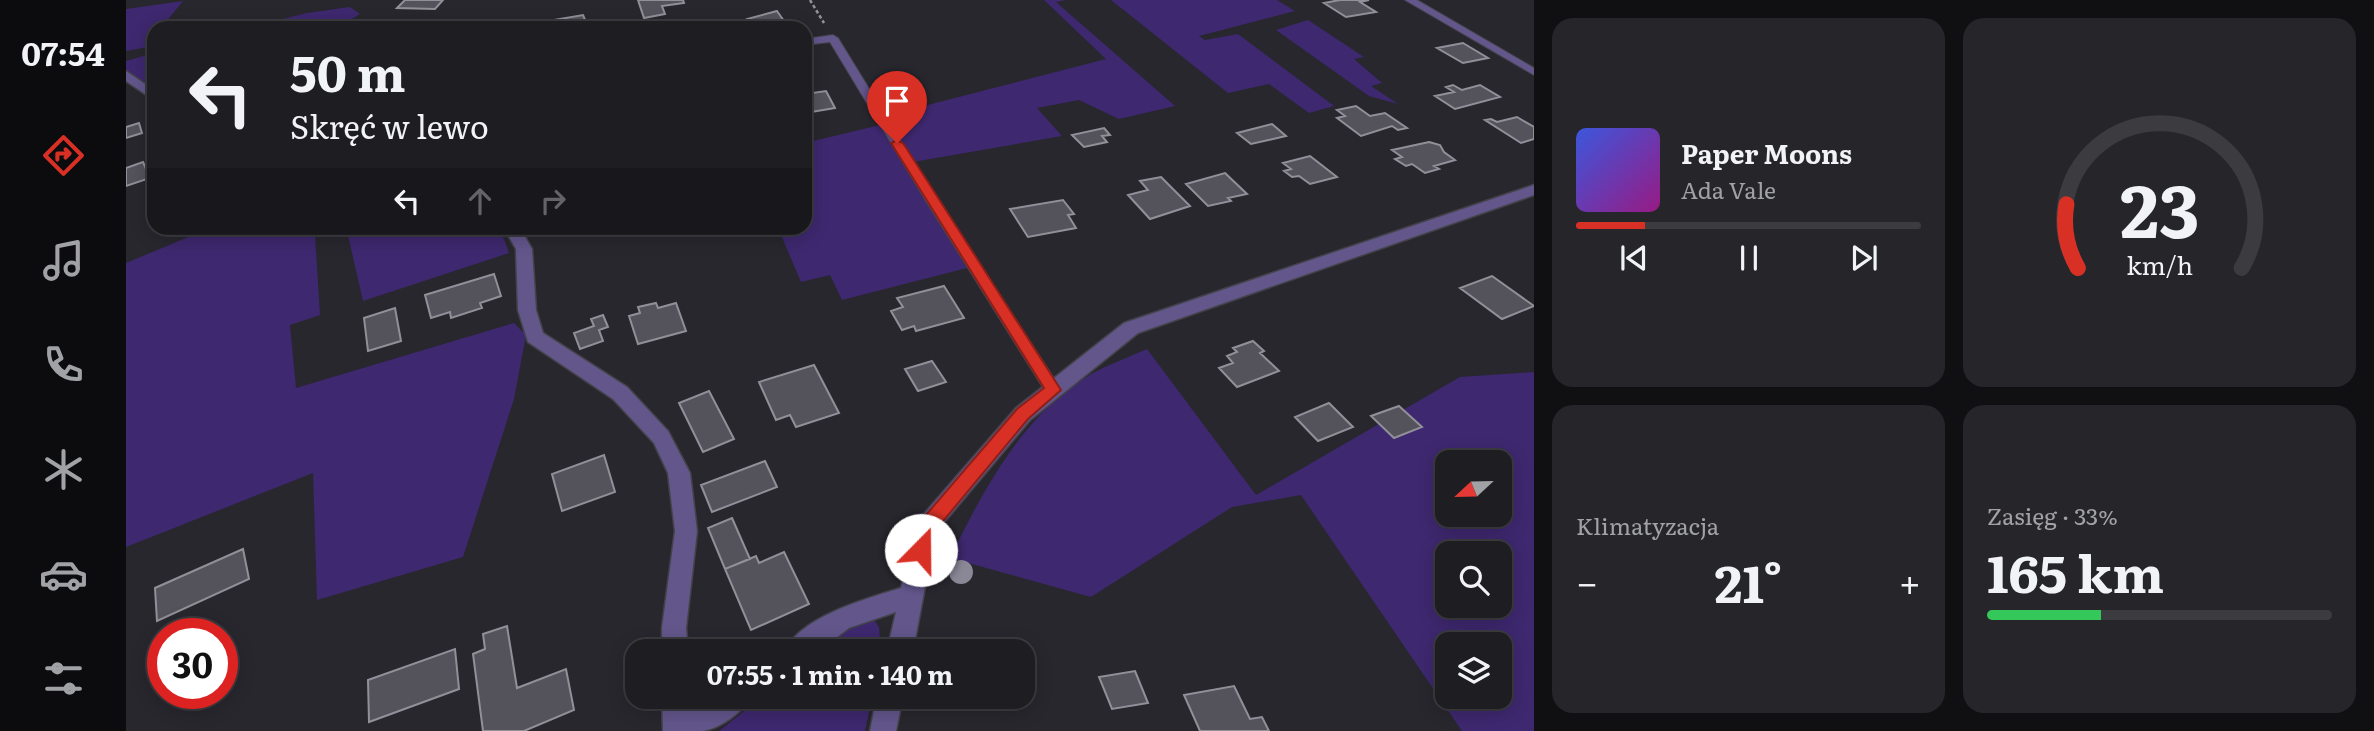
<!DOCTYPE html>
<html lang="pl">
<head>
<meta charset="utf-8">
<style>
	body { margin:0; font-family:Literata,serif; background:#26262a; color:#f1f3f6; height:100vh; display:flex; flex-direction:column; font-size:26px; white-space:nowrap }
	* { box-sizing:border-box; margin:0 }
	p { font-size:23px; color:#a1a2a5 }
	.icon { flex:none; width:38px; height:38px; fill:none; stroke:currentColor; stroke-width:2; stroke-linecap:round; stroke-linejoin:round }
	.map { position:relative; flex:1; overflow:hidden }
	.drawer { display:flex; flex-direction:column; gap:18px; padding:18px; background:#101013; width:840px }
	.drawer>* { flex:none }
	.top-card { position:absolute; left:21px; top:21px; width:665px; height:214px; border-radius:21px; box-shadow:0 4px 18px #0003,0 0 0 2px #3c3b40; background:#1e1d22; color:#f1f3f6; overflow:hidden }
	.needle { width:46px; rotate:248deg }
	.controls { position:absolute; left:1309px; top:450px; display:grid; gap:14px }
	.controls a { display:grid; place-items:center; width:77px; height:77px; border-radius:14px; background:#1e1d22; box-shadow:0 4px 18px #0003,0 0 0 2px #3c3b40; font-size:35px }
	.speed { position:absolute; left:21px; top:618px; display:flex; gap:14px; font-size:35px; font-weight:700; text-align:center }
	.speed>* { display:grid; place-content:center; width:91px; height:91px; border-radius:50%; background:#1e1d22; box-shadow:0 4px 18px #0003,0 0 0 2px #3c3b40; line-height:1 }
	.speed .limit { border:10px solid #d22; background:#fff; color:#111 }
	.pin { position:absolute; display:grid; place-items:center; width:60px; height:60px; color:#fff; margin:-72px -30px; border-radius:50% 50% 50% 0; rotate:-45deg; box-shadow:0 0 7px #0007 }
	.pin .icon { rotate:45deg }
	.me { position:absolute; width:77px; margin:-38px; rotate:22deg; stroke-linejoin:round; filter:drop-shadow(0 0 5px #0008) }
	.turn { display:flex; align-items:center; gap:24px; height:147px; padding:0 28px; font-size:32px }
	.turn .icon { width:91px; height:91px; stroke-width:2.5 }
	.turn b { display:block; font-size:49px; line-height:60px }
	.lanes { display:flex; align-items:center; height:66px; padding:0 28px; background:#0003; justify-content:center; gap:35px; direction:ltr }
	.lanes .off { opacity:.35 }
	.big { font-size:52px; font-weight:700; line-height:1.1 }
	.drawer .card { flex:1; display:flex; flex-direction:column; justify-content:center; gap:10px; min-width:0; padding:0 24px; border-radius:21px; background:#26262a }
	.drawer .dial { align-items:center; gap:0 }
	.dial svg { height:182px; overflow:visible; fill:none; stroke:#3c3b40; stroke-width:7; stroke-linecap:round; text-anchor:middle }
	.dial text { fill:#f1f3f6; stroke:none }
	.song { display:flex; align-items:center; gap:21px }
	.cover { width:84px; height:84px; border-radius:10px; background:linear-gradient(135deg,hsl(230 70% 55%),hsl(310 70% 35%)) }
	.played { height:7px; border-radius:4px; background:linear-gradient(90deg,#d93025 20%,#3c3b40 20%) }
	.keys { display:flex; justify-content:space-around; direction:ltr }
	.heat { display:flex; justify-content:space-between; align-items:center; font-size:38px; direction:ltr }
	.charge { height:10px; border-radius:5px; background:linear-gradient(90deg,#34c759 33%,#3c3b40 0) }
	.drawer .tiles { flex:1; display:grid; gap:18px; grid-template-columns:repeat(2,1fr) }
	.trip { position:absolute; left:499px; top:639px; width:410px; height:70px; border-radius:21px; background:#1e1d22; box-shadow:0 4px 18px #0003,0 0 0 2px #3c3b40; font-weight:700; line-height:70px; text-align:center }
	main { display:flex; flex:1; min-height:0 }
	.dock { display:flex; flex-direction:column; width:126px; justify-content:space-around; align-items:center; background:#0c0c0e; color:#a1a2a5 }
	.dock .icon { width:49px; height:49px }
	.dock .active { color:#d93025 }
	.dock b { font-size:32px; color:#f1f3f6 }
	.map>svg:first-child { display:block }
	.green { fill:#3e286f; fill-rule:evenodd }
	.building { fill:#54525b; stroke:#919099; stroke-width:2 }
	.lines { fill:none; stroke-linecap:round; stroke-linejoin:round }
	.service-casing { stroke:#434249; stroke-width:2 }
	.minor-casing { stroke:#434249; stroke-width:3 }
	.path { stroke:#939298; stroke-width:2.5; stroke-dasharray:3.5 2.5; stroke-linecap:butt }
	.service { fill:#62568b; fill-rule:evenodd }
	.minor { fill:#62568b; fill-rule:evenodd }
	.tree { fill:#8a8797 }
	.route { fill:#d93025; stroke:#8d1f18; stroke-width:2 }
</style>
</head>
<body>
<main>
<nav class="dock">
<b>07:54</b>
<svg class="icon active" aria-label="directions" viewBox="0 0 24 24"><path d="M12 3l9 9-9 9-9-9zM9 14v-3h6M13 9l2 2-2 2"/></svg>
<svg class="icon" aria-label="music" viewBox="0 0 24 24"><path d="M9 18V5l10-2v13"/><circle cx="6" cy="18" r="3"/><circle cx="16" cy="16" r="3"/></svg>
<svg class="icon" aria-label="phone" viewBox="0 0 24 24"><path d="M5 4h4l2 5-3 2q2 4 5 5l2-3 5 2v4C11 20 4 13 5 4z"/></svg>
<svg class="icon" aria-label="climate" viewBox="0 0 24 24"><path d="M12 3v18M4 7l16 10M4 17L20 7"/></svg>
<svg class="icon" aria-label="car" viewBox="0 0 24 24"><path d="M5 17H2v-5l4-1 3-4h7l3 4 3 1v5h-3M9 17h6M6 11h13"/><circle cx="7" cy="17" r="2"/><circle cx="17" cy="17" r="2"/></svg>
<svg class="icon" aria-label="filters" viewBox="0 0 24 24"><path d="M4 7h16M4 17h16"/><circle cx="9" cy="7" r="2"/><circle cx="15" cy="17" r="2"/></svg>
</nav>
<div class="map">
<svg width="1408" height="731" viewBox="0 0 1408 731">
	<rect width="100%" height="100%" fill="#28272e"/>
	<path class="green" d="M 918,0 L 940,0 L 930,2 L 1049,106 L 993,119 L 953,100 L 911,108 L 936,136 L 787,162 L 759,116 L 980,59 Z
		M 985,0 L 1151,0 L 1169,11 L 1073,36 L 1079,40 L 1112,34 L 1208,106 L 1183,113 L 1143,84 L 1102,93 Z
		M 57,1 L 35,28 L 28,28 L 27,46 L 0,51 L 0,9 Z
		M 224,7 L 234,14 C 203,36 156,28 120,28 L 181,13 Z
		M 1182,20 L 1238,57 L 1228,59 L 1256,83 L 1245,86 L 1272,104 L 1243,96 L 1150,30 Z
		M 28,53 L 28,88 L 0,70 L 0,61 Z
		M 754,125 L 841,268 L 716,300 L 704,275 L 675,282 L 652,228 L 679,228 L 679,143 Z
		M 84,228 L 370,228 L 378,239 L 383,253 L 237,301 L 221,231 L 189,235 L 194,315 L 164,325 L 170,388 L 388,323 L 400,335 L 388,399 L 337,557 L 191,600 L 187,473 L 0,547 L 0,263 Z
		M 1021,349 L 1130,495 L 1334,377 L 1408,372 L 1408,731 L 1336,731 L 1175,495 L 1106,507 L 965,597 L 824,558 C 858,489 897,413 967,373 C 984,364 1003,357 1021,349 ZM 1321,462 L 1374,462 L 1374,514 L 1321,514 ZM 1321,553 L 1374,553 L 1374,606 L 1321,606 ZM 1321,644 L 1374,644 L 1374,696 L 1321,696 Z
		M 746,617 L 753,627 L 755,651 L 695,651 L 726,623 Z
		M 636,697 L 636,696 L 746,697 L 739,731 L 593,731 Z"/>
	<path class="building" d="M 279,0 L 317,0 L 309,9 L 271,8 Z
		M 512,0 L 557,0 L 558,3 L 536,6 L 539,14 L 518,18 Z
		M 1214,0 L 1243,0 L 1234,2 L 1250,12 L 1220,17 L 1198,3 Z
		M 651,11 L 660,24 L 614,28 L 612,24 L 623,22 L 621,19 Z
		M 457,15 L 462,27 L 412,28 L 410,23 Z
		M 1337,43 L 1362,58 L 1337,63 L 1311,48 Z
		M 1327,85 L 1336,90 L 1354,85 L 1374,97 L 1329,109 L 1309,96 L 1328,92 L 1320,87 Z
		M 700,91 L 709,108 L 679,113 L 679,94 Z
		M 1230,106 L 1244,116 L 1259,113 L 1281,128 L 1272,130 L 1266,126 L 1235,136 L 1211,118 L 1219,116 L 1211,110 Z
		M 1391,117 L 1408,127 L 1408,139 L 1395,143 L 1359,120 L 1365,119 L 1371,122 Z
		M 13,123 L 16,133 L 0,138 L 0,127 Z
		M 1146,124 L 1160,136 L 1125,144 L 1111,133 Z
		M 978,128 L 984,135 L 976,136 L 981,142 L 958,147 L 946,135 Z
		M 1303,142 L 1314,145 L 1318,152 L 1329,160 L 1308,166 L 1313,169 L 1299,173 L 1286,164 L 1280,166 L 1269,159 L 1276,157 L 1266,150 Z
		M 1184,156 L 1211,177 L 1184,184 L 1173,176 L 1166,177 L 1158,171 L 1165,169 L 1157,163 Z
		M 17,162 L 24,178 L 0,186 L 0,168 Z
		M 1099,173 L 1121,194 L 1102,198 L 1105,201 L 1082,206 L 1060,184 Z
		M 1035,177 L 1064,206 L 1024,219 L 1002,195 L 1022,190 L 1014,181 Z
		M 937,200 L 948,214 L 942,215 L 950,228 L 902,237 L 884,209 Z
		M 368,274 L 375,296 L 354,303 L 356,308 L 325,318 L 324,312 L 305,318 L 299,295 Z
		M 1366,276 L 1408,306 L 1376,319 L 1334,288 Z
		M 818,286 L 838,318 L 790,331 L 788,326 L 776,330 L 765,311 L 777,307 L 771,298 Z
		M 530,303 L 532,308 L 550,303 L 560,331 L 512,344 L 503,316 L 514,313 L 512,307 Z
		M 269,308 L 275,341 L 242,351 L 238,318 Z
		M 477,315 L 482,327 L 473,330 L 477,341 L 454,349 L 448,333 L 468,326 L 465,319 Z
		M 1127,341 L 1138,351 L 1134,353 L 1153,371 L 1111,387 L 1093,368 L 1107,363 L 1101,356 L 1111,352 L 1107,348 Z
		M 806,361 L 820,382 L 792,391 L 779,369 Z
		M 688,365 L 713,413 L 670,427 L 664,415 L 650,420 L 633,382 Z
		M 583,391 L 608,439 L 577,452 L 553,403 Z
		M 1203,403 L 1227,427 L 1192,441 L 1169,417 Z
		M 1273,406 L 1296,427 L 1268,438 L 1245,416 Z
		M 478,455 L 489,492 L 436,511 L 426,474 Z
		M 639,461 L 651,487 L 586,512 L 575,485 Z
		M 606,518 L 624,559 L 599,569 L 582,528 Z
		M 117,549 L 123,579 L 31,621 L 29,588 Z
		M 658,552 L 683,604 L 625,630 L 599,569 L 630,556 L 633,563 Z
		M 381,626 L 391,688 L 440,669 L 448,710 L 398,731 L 357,731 L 347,654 L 359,649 L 357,634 Z
		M 329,649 L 333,689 L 243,722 L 242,680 Z
		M 1009,671 L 1022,703 L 986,709 L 973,677 Z
		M 1108,686 L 1124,719 L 1136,717 L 1143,731 L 1074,731 L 1058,695 Z"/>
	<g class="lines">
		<defs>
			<path id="service" d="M 1279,0 L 1291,0 L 1408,68 L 1408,75 Z
				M 707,35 L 712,38 L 812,201 L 933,386 L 935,390 L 933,394 L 921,394 L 800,201 L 704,42 L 679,45 L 679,39 Z"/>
			<path id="minor" d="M 0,71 L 28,90 L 28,100 L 0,81 Z
				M 1408,185 L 1408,195 L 1012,333 L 904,420 L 809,533 L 787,651 L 761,651 L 770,612 L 723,628 L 693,651 L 659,651 C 674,617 742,598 775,588 L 791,522 L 890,408 L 998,323 Z
				M 378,228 L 394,228 L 406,249 L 410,310 L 417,333 L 501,387 L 542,431 L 564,473 L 571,531 L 560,628 L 562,651 L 536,651 L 536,628 L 549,531 L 542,473 L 528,443 L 487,399 L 402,342 L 392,310 L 390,249 Z
				M 536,696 L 562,696 L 563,711 L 590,696 L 625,696 C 618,712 593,729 576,731 C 563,731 549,731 537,731 Z
				M 751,696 L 777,696 L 770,731 L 744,731 Z"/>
		</defs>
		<use href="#service" class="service-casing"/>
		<use href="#minor" class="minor-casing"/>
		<path class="path" d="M 684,0 L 698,23"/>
		<use href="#service" class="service"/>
		<use href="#minor" class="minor"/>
	</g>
	<circle class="tree" cx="835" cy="572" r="12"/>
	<path class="route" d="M 771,140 L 777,143 L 935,390 L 902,419 L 808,532 L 802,556 L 795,559 L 788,556 L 785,550 L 793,523 L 891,409 L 918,388 L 765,143 Z"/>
</svg>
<div class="controls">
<a><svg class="needle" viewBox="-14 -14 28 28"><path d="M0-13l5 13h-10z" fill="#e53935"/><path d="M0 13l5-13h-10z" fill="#a1a2a5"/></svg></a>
<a><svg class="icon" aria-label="search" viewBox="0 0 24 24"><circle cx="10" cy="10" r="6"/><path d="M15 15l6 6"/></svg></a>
<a><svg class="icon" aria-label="layers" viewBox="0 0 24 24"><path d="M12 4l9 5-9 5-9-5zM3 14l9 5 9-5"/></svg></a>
</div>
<div class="speed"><div class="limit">30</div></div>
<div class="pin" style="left:771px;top:143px;background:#d93025"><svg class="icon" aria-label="arrive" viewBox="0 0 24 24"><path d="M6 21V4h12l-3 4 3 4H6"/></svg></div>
<svg class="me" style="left:795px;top:550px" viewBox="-20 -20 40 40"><circle r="19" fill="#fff"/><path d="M0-13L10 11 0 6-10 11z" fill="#d93025"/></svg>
<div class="trip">07:55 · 1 min · 140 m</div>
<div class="top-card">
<div class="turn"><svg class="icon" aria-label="left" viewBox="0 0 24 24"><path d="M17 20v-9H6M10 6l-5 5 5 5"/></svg><div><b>50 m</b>Skręć w lewo</div></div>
<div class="lanes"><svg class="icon" aria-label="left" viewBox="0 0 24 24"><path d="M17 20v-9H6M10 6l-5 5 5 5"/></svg><svg class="icon off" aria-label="ahead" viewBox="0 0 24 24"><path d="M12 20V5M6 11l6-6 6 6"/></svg><svg class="icon off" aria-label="right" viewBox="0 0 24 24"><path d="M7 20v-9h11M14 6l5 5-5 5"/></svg></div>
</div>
</div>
<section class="drawer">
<div class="tiles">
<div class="card">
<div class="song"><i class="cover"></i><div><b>Paper Moons</b><p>Ada Vale</p></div></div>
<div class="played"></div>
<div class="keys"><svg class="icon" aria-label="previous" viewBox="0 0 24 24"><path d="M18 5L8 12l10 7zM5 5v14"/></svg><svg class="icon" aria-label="pause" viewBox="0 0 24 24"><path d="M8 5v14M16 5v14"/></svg><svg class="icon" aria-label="next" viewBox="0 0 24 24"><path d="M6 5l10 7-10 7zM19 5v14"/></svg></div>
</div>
<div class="card dial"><svg viewBox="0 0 100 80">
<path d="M14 69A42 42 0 1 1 86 69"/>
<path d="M14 69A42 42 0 0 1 9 41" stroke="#d93025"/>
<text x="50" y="56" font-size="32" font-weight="700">23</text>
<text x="50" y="72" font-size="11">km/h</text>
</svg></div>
<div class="card"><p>Klimatyzacja</p>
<div class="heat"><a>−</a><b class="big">21°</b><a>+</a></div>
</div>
<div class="card"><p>Zasięg · 33%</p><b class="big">165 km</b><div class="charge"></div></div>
</div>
</section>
</main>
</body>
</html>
